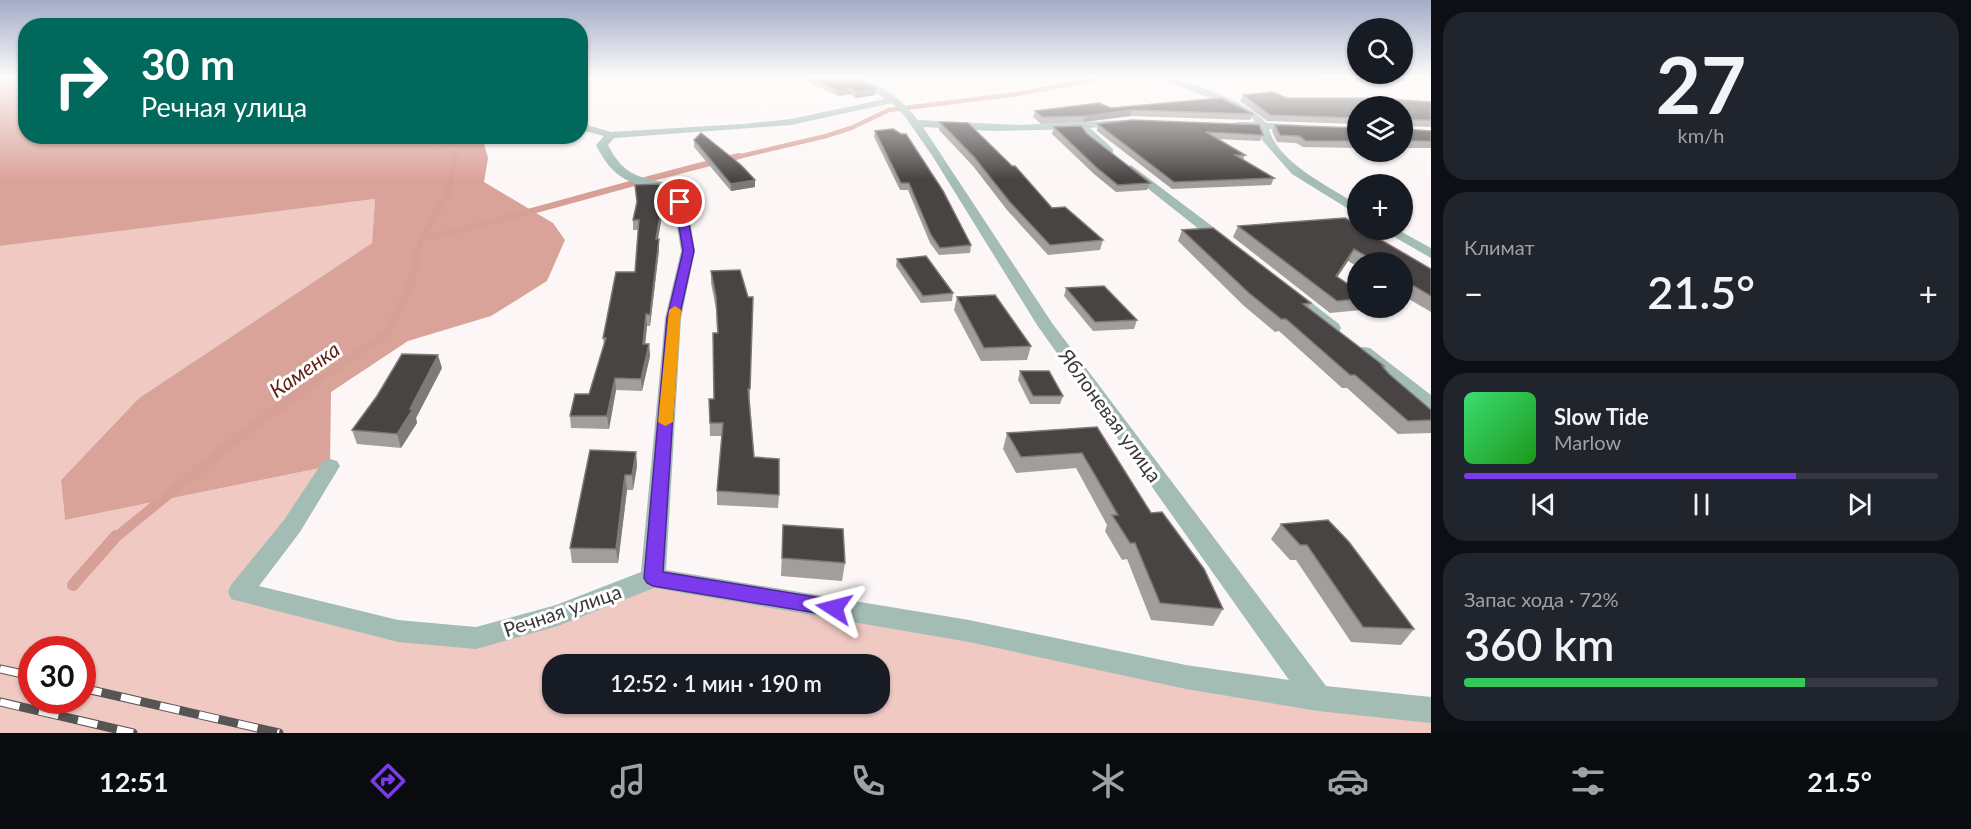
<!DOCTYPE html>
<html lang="ru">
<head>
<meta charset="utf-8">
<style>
	body { margin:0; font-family:Lato,sans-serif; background:#20242c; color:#f1f3f6; height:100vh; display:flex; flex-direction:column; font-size:22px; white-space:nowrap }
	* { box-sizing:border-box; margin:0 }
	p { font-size:20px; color:#9ea1a6 }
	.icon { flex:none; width:33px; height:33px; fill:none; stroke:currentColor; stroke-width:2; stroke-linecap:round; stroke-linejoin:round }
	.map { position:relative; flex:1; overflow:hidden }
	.panel { display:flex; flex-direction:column; gap:12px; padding:12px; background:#0d0f14; width:540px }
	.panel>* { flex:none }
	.banner { position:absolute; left:18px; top:18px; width:570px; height:126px; border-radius:24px; box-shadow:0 2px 4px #0004; background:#00695c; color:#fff; overflow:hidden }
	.buttons { position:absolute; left:1347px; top:18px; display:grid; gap:12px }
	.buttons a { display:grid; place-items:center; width:66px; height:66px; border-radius:50%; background:#171b24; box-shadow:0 2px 4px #0004; font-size:30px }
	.speed { position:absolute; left:18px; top:636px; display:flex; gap:12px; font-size:30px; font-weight:700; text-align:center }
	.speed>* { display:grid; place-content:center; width:78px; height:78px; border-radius:50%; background:#171b24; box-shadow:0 2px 4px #0004; line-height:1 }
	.speed .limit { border:9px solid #d22; background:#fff; color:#111 }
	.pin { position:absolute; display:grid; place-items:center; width:51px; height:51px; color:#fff; margin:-26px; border:3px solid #fff; border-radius:50%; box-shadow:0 2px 6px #0007 }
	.me { position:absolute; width:66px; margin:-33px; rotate:279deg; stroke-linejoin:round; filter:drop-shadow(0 0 4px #0008) }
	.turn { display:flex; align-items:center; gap:21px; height:126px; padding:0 24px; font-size:27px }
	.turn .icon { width:78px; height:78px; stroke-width:2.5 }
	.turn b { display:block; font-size:42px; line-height:51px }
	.big { font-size:45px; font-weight:600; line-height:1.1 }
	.panel .card { flex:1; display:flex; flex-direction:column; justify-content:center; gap:9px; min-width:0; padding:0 21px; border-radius:24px; background:#20242c }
	.panel .dial { align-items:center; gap:0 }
	.dial b { font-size:78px; line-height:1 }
	.song { display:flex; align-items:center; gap:18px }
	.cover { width:72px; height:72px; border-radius:9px; background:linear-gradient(135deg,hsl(140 70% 55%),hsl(120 70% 35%)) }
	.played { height:6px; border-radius:3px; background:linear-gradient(90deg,#7c3aed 70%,#363941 70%) }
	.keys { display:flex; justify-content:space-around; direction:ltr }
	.heat { display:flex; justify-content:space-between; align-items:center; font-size:33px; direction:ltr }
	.charge { height:9px; border-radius:4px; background:linear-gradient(90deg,#34c759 72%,#363941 0) }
	.trip { position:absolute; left:542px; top:654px; width:348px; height:60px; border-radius:24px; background:#171b24; box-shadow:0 2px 4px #0004; font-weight:600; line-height:60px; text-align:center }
	.menu { display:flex; height:96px; justify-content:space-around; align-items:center; background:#090b0e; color:#9ea1a6 }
	.menu .icon { width:42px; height:42px }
	.menu .active { color:#7c3aed }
	.menu b { font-size:27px; color:#f1f3f6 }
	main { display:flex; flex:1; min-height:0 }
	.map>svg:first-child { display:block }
	.green { fill:#f0c9c3; fill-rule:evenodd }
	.forest { fill:#daa39a }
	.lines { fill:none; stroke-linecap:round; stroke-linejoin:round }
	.stream-far4 { stroke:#d7a096; stroke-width:4.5 }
	.stream-far3 { stroke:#d7a096; stroke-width:6 }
	.stream-far2 { stroke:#d7a096; stroke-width:8 }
	.stream-far1 { stroke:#d7a096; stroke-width:10 }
	.stream { stroke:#d7a096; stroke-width:12 }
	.minor { fill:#a3bdb5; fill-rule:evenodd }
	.rail-casing { stroke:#575454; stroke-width:9 }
	.rail { stroke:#fff; stroke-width:7; stroke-dasharray:20; stroke-linecap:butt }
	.wall { fill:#a29e9c }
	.shaded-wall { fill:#7e7a79 }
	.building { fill:#484443; stroke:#7e7a79; stroke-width:1.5 }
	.route { fill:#7c3aed; stroke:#51269a; stroke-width:1.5 }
	.slow { fill:#f59e0b }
	.labels { text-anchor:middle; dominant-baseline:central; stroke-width:6; stroke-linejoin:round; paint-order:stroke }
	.street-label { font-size:20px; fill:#3a3838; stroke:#fff }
	.water-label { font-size:21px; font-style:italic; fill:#5f1d16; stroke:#fff }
</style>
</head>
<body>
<main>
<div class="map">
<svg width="1431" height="733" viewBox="0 0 1431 733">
	<rect width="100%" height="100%" fill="#fcf7f6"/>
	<path class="green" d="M 375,199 L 372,243 L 139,398 L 61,480 L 65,520 L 330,466 L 241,592 L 476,638 L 653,578 L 1431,710 L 1431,733 L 0,733 L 0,246 ZM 32,650 L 82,650 L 82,700 L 32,700 ZM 552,664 L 879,664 L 879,704 L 552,704 Z"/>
	<path class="forest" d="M 0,78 L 25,78 L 26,136 L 482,137 L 488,158 L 484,182 L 553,223 L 565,240 L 547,281 L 491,316 L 408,341 L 331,392 L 330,466 L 65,520 L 61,480 L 139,398 L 372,243 L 375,199 L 0,246 Z
		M 1271,78 L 1431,78 L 1431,80 L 1372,82 Z"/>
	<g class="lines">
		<path class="stream-far4" d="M 430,136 L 456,155 L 455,158
			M 733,158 L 826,136 L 851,128 L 889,110 L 1018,94 L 1101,78"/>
		<path class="stream-far3" d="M 421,239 C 528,215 632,181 739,156
			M 417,257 L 421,239 L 448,194 L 456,156"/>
		<path class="stream-far2" d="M 317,381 L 387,333 L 411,284 L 417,255"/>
		<path class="stream-far1" d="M 115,538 L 250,428 L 319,380"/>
		<path class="stream" d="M 73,585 L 116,536"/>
		<path class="minor" d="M 852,78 C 876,78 904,101 918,120 L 1018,125 L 1126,120 L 1126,124 L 1122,125 L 1090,128 L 1113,149 L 1113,153 L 1109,154 L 1087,139 L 1079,129 L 993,131 L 923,127 L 1052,323 L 1326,686 L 1431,697 L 1431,723 L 1318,711 L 1186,689 L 969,642 L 654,588 L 558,626 L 476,649 L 398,642 L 231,599 L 228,592 L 231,585 L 284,520 L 323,461 L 330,459 L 337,461 L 340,466 L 300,532 L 259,586 L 398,620 L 476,627 L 556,605 L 641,572 L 665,318 L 681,251 L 673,202 L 668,191 C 631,184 614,181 596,145 L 604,136 L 580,130 L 580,123 L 611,132 L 743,124 L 791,119 L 885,99 ZM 892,103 L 904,115 L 933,157 L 1037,325 L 1289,680 L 1186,665 L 969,620 L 666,570 L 681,318 L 695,251 L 687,202 L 677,185 C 643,177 626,180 608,145 L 614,138 L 791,125 Z
			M 1159,78 C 1182,76 1253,104 1266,123 L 1303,125 L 1303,129 L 1299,130 L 1269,129 C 1278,163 1330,187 1358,205 L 1358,215 L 1292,174 L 1262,140 L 1258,129 L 1237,128 L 1232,125 L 1237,122 L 1255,122 L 1252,118 L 1223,103 Z
			M 1131,165 L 1229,239 L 1231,242 L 1229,245 L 1219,245 L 1127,172 L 1125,169 Z
			M 1382,230 L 1398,230 L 1431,248 L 1431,258 Z
			M 1289,288 L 1295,290 L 1339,324 L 1341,328 L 1339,332 L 1327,332 L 1283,296 L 1281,293 L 1283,290 Z
			M 1364,347 L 1370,348 L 1431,395 L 1431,411 L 1424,409 L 1358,356 L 1355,352 L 1358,348 Z"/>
		<defs>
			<path id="rail" d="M 0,669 L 32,676
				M 82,688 L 279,733
				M 0,702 L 133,733"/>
		</defs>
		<use href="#rail" class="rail-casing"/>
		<use href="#rail" class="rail"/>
	</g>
	<path class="wall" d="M 798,78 L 857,78 L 875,95 L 856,98 L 850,94 L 839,96 Z
		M 1243,95 L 1287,98 L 1431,102 L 1431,127 L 1403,126 L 1404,129 L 1431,131 L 1431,148 L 1402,148 L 1402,106 L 1358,106 L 1358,124 L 1267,121 L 1240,101 Z
		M 1111,108 L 1253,114 L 1250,120 L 1130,116 L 1083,122 L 1041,124 L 1033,117 L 1035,111 Z
		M 940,122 L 1052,208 L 1103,240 L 1100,250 L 1048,255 L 1007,210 L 973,166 L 939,130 Z
		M 1098,124 L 1263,135 L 1260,141 L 1218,139 L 1245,155 L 1243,160 L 1274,178 L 1271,185 L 1172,189 L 1097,131 Z
		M 1275,125 L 1358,128 L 1358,148 L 1303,147 L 1296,143 L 1277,142 L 1272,131 Z
		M 1054,127 L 1087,134 L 1150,183 L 1147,190 L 1116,192 L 1094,174 L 1052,134 Z
		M 875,131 L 971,245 L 970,253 L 939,255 L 930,243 L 908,190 L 900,190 L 874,137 Z
		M 694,140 L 755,180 L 755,187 L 731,191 L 694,147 Z
		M 662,205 L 662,216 L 658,239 L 659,239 L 659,250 L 650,326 L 647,326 L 645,344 L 649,344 L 650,356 L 642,391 L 616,390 L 609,429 L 571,428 L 570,416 L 589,394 L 604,345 L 603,338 L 635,272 L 638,230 L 633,230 L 633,220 Z
		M 1345,218 L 1431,269 L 1431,312 L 1402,295 L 1402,262 L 1358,262 L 1358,267 L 1348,261 L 1337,277 L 1358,291 L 1358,308 L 1364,308 L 1362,310 L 1330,313 L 1233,237 L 1238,226 Z
		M 1182,230 L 1311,303 L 1308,308 L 1384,366 L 1383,367 L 1389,374 L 1431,410 L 1431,433 L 1398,434 L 1347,388 L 1342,388 L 1279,331 L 1275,332 L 1243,305 L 1178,241 Z
		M 897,259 L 953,293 L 952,301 L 921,303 L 896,266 Z
		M 711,271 L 750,389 L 750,402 L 754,457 L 779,495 L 778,508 L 717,505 L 717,491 L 722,436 L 710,436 L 709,399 L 714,399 L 717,333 L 716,309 L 711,283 Z
		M 1066,288 L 1137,320 L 1134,329 L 1093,331 L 1064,296 Z
		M 957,297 L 1031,346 L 1027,360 L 981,361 L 954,310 Z
		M 442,368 L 416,418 L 417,423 L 401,448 L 357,444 L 352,430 Z
		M 1020,371 L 1063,396 L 1060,404 L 1030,404 L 1018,380 Z
		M 1097,427 L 1151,513 L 1223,609 L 1213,626 L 1151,620 L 1127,559 L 1122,560 L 1105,531 L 1107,525 L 1076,468 L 1016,473 L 1003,449 L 1007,433 Z
		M 636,452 L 637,466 L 633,490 L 627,490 L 618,563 L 572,563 L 570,548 Z
		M 1281,524 L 1414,629 L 1401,645 L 1351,642 L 1296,560 L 1290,560 L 1271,539 Z
		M 783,525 L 845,563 L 842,581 L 781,576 Z"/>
	<path class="shaded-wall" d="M 851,88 L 850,94 L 839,96 L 839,91 Z
		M 876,89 L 875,95 L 856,98 L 856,92 Z
		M 1132,110 L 1130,116 L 1083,122 L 1085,116 Z
		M 755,180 L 755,187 L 731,191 L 731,184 Z
		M 662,205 L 662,216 L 656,250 L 656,239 Z
		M 659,239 L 659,250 L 650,326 L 650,315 Z
		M 1354,249 L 1348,261 L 1330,288 L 1336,276 Z
		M 646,314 L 647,326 L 644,356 L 643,344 Z
		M 649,344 L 650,356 L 642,391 L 641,379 Z
		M 438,355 L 442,368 L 416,418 L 417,423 L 401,448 L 397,434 Z
		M 615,378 L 616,390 L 609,429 L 607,416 Z
		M 636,452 L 637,466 L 633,490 L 632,475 Z
		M 625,475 L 627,490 L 618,563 L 616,549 Z"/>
	<path class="building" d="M 811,78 L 857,78 L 876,89 L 856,92 L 851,88 L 839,91 Z
		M 1273,92 L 1287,98 L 1377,98 L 1431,102 L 1431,120 L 1405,120 L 1403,122 L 1404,129 L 1431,131 L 1431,141 L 1402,141 L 1402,106 L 1358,106 L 1358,118 L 1270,115 L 1243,95 Z
		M 1221,98 L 1253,114 L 1132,110 L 1085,116 L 1042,117 L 1035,111 L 1099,103 L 1111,108 Z
		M 1132,120 L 1259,125 L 1263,135 L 1206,132 L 1245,155 L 1235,155 L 1274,178 L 1174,182 L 1098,124 Z
		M 940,122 L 968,123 L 1012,166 L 1015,166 L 1052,208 L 1065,207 L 1103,240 L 1050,245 L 1009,201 L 975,158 Z
		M 1275,125 L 1358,128 L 1358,141 L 1306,141 L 1299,136 L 1280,135 Z
		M 1081,126 L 1087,134 L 1150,183 L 1118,185 L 1096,167 L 1054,127 Z
		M 893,129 L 901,134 L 906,134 L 943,191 L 971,245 L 940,248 L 931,235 L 909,183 L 901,183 L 875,131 Z
		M 701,133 L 741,165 L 755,180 L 731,184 L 694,140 Z
		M 659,184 L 662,205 L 656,239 L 659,239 L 650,315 L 646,314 L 643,344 L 649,344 L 641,379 L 615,378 L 607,416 L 570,416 L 575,394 L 589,394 L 606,338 L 603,338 L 616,272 L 635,272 L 639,220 L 633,220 L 637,202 L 635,185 Z
		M 1345,218 L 1358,225 L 1358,230 L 1364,230 L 1431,269 L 1431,296 L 1402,279 L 1402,262 L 1376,262 L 1354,249 L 1336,276 L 1358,291 L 1358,299 L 1337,301 L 1238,226 Z
		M 1213,228 L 1311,303 L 1303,304 L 1384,366 L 1382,366 L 1389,374 L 1431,410 L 1431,420 L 1408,421 L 1355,375 L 1350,375 L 1286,319 L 1281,319 L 1249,293 L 1182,230 Z
		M 926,256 L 953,293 L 923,296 L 897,259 Z
		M 740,270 L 748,297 L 753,297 L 750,389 L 748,389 L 754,457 L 779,459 L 779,495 L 717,491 L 723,423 L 710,423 L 709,399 L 714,399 L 713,333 L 718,333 L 716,297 L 711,271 Z
		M 1104,286 L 1137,320 L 1095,322 L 1066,288 Z
		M 995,295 L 1031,346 L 984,348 L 957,297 Z
		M 402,354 L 438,355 L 410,409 L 413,409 L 397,434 L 352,430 L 377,396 Z
		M 1020,371 L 1049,371 L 1063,396 L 1033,396 Z
		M 1097,427 L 1151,513 L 1162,512 L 1204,569 L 1223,609 L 1160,603 L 1135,543 L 1130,543 L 1112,515 L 1118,515 L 1082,453 L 1021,457 L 1007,433 Z
		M 590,450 L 636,452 L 632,475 L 625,475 L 616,549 L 570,548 Z
		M 1328,520 L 1349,542 L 1414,629 L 1363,627 L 1307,545 L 1300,545 L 1281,524 Z
		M 783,525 L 843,529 L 845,563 L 782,558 Z"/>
	<linearGradient id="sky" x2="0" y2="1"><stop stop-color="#a1acc7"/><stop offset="0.43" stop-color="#fefbfb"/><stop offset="1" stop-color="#fefbfb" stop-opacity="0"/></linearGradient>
	<rect width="1431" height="180" fill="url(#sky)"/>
	<path class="route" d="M 680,199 L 685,202 L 694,251 L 679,318 L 663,572 L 834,600 L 840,603 L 843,608 L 840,614 L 834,616 L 653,586 L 647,583 L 644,578 L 667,318 L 683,251 L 675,202 Z"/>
	<path class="slow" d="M 675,306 L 681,310 L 673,422 L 665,426 L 658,422 L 669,310 Z"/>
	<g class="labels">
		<g class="street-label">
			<text transform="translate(1111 415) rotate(54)">Яблоневая улица</text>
			<text transform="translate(562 610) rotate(-19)">Речная улица</text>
		</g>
		<g class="water-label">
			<text transform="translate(304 369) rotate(-35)">Каменка</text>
		</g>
	</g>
</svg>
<div class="buttons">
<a><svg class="icon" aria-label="search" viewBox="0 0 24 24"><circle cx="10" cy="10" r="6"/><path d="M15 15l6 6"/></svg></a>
<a><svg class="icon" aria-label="layers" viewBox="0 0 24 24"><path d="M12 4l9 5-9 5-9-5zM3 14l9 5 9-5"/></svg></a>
<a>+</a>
<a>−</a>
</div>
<div class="speed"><div class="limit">30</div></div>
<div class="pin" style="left:680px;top:202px;background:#d93025"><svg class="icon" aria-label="arrive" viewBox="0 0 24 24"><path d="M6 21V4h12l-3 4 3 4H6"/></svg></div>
<svg class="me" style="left:834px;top:608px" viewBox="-20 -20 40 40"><path d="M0-17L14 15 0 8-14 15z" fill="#7c3aed" stroke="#fff" stroke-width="4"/></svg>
<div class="trip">12:52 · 1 мин · 190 m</div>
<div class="banner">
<div class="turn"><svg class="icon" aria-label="right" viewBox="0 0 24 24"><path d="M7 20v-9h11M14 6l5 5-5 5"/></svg><div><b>30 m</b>Речная улица</div></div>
</div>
</div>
<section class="panel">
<div class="card dial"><b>27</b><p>km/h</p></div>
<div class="card"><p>Климат</p>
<div class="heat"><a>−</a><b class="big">21.5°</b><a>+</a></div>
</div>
<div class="card">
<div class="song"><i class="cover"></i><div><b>Slow Tide</b><p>Marlow</p></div></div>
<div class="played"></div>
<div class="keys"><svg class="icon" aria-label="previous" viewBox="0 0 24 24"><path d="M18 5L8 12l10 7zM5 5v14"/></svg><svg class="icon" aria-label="pause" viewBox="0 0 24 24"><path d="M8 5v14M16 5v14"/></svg><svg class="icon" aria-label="next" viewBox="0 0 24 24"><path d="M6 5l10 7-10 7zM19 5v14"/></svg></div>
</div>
<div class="card"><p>Запас хода · 72%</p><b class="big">360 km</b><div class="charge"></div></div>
</section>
</main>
<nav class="menu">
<b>12:51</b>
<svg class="icon active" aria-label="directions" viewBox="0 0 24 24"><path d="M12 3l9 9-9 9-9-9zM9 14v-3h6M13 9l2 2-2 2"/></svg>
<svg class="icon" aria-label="music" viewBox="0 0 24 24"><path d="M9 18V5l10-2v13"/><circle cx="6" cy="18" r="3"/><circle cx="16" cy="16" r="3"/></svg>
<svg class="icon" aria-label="phone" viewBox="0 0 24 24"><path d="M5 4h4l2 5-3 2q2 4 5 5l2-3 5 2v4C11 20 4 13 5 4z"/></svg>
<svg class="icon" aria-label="climate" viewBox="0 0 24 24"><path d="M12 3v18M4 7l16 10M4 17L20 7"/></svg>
<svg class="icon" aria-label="car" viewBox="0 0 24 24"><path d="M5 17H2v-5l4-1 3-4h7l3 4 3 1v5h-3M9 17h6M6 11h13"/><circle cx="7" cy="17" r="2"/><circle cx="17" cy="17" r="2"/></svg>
<svg class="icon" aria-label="filters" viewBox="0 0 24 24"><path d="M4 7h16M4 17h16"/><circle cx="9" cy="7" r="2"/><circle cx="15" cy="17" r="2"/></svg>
<b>21.5°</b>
</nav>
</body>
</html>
